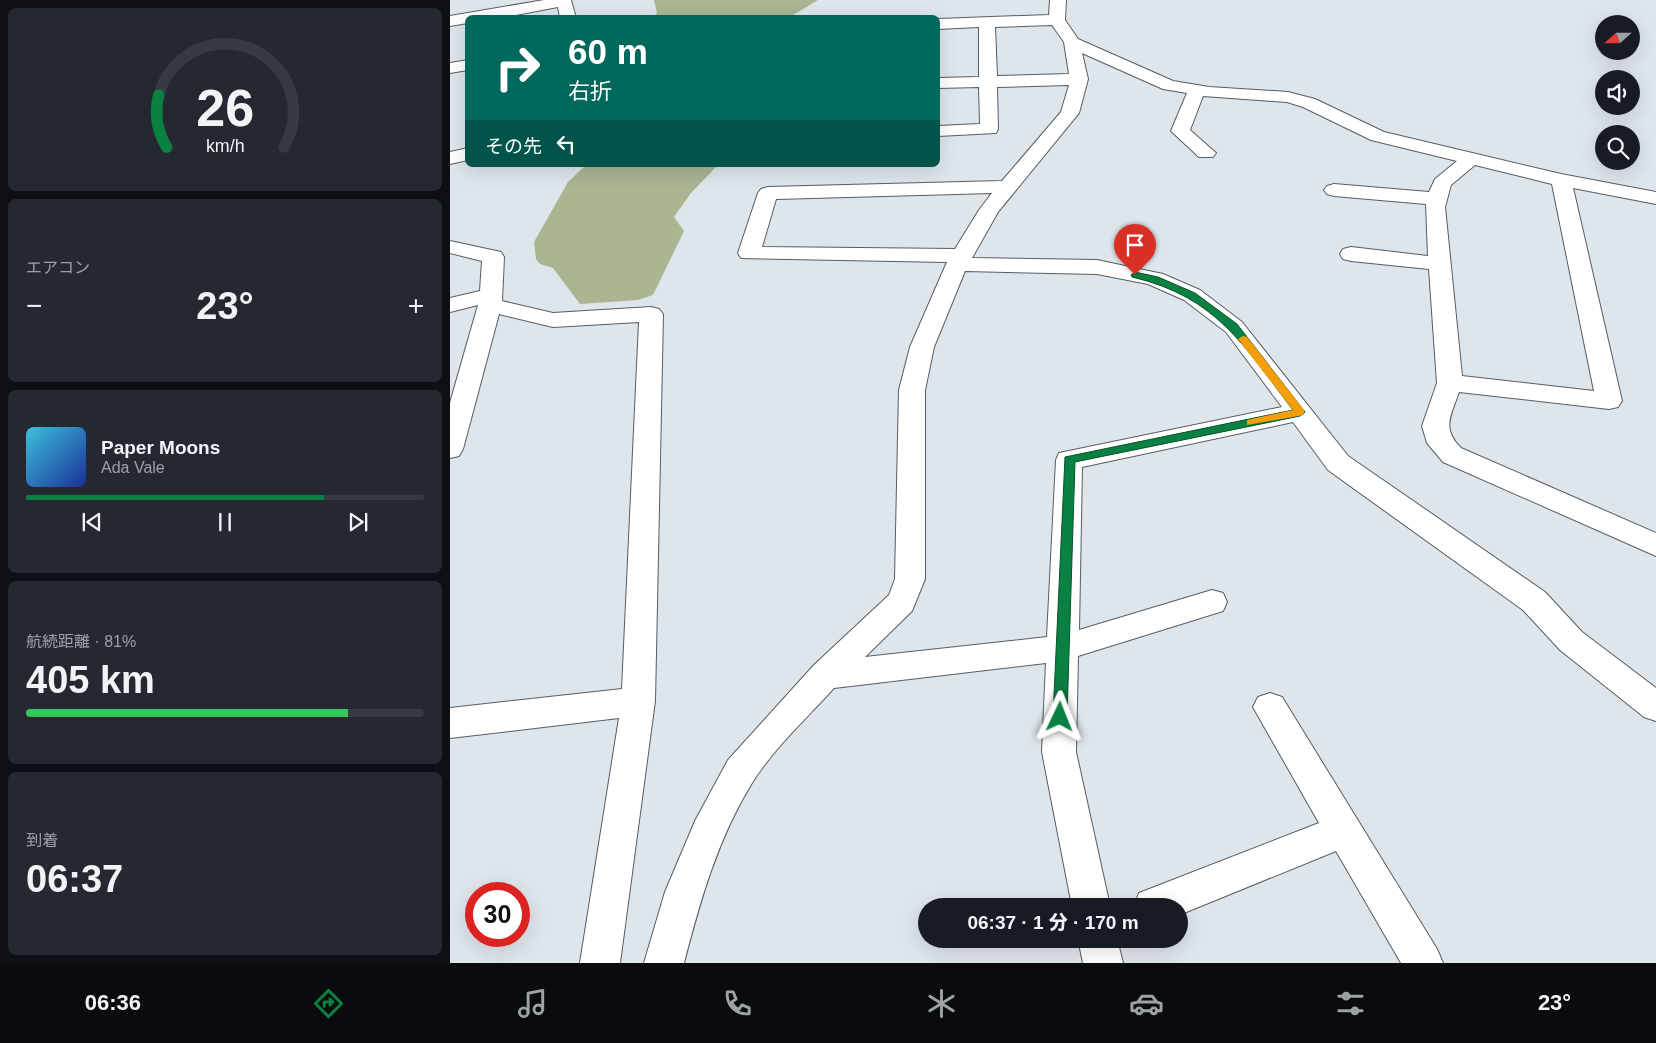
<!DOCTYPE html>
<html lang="ja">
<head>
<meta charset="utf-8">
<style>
	body { margin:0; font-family:Arial,"Noto Sans JP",sans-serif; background:#242831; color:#f1f3f6; height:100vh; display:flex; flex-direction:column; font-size:19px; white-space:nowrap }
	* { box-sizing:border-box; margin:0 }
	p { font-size:16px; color:#9ea1a6 }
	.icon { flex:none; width:28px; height:28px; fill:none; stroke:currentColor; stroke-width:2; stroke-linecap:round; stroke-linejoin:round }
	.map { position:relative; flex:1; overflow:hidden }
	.details { display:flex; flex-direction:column; gap:8px; padding:8px; background:#0d0f14; width:450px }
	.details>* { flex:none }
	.hud { position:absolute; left:15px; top:15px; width:475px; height:152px; border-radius:8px; box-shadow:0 5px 20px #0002; background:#00695c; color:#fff; overflow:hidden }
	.needle { width:32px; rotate:249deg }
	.controls { position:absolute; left:1145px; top:15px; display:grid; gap:10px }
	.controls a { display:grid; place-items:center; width:45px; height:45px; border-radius:50%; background:#171b24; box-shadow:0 5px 20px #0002; font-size:25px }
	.speed { position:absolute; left:15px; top:882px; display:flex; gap:10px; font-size:25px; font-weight:700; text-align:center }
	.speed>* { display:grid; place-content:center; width:65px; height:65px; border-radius:50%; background:#171b24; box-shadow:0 5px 20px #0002; line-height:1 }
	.speed .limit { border:8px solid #d22; background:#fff; color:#111 }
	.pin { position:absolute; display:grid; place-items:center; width:42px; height:42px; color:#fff; margin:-51px -21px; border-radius:50% 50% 50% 0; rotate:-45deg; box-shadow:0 0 5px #0007 }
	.pin .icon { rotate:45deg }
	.me { position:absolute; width:55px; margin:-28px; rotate:2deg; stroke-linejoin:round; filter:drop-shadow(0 0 4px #0008) }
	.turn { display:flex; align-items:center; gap:18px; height:105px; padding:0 20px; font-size:22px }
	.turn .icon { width:65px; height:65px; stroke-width:2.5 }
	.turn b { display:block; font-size:35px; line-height:42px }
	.then { display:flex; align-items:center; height:48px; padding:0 20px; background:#0003; gap:10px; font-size:19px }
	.big { font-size:38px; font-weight:800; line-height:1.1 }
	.details .tile { flex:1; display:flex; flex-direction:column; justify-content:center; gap:8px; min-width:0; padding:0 18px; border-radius:8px; background:#242831 }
	.details .dial { align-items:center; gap:0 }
	.dial svg { height:130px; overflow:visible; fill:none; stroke:#363941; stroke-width:7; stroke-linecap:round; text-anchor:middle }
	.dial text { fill:#f1f3f6; stroke:none }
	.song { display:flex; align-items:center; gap:15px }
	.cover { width:60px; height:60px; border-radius:8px; background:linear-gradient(135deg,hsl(190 70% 55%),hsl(230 70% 35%)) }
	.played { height:5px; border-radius:2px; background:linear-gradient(90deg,#0b8043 75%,#363941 75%) }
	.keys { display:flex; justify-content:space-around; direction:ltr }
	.heat { display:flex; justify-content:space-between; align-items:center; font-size:28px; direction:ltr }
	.charge { height:8px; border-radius:4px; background:linear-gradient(90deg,#34c759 81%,#363941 0) }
	.trip { position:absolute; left:468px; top:898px; width:270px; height:50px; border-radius:25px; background:#171b24; box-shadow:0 5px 20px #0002; font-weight:800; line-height:50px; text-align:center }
	.menu { display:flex; height:80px; justify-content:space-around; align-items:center; background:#090b0e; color:#9ea1a6 }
	.menu .icon { width:35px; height:35px }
	.menu .current { color:#0b8043 }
	.menu b { font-size:22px; color:#f1f3f6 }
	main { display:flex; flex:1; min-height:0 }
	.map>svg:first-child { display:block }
	.water { fill:#aab592 }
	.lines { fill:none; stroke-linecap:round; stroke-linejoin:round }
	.minor-casing { stroke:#575d62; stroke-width:2 }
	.minor { fill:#fff; fill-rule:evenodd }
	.route { fill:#0b8043; stroke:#07532c }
	.slow { fill:#f59e0b }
</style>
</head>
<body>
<main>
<section class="details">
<div class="tile dial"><svg viewBox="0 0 100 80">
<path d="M14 69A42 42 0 1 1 86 69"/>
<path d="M14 69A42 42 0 0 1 9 37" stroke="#0b8043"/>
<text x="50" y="56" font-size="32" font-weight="700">26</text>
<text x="50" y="72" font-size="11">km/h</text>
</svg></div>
<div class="tile"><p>エアコン</p>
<div class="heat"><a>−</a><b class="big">23°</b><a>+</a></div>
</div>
<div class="tile">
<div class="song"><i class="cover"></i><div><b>Paper Moons</b><p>Ada Vale</p></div></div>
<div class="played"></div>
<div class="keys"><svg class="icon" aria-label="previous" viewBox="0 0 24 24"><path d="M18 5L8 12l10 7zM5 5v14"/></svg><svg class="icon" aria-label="pause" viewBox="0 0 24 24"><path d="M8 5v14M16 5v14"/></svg><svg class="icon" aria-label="next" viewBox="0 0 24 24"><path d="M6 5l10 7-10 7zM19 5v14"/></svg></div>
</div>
<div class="tile"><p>航続距離 · 81%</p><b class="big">405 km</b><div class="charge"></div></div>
<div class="tile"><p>到着</p><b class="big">06:37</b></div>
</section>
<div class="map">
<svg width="1206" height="963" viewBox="0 0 1206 963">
	<rect width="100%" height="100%" fill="#dee5eb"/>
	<path class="water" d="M 204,0 L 368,0 L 340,17 L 203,17 L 207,13 Z
		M 136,165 L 268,165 L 241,193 L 224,217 L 234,231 L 203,295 L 188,300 L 130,304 L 103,268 L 90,264 L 86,259 L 84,242 L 118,182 Z"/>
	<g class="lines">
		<defs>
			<path id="minor" d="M 94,0 L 121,0 L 126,18 L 110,18 L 108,7 L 50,18 L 18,18 L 18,23 L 0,26 L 0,16 Z
				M 600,0 L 616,0 L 615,20 L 628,39 L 723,81 L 759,87 L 838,92 L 865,99 L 934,132 L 1111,174 L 1206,192 L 1206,204 L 1123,188 L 1172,401 L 1168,407 L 1159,409 L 1009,392 C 1001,416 991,428 1011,448 L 1206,533 L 1206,556 L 993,462 L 977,443 L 972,426 L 987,383 L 979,269 L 901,261 L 893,259 L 890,254 L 893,249 L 901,247 L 978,256 L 976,204 L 884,196 L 877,194 L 874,190 L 877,186 L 884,184 L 979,192 L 985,179 L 1007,161 L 921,140 L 853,107 L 837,102 L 753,96 L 740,130 L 766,153 L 763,157 L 749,157 L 721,131 L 737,93 L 713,89 L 632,53 L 638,79 L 629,113 L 548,212 L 522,258 L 647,260 L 713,274 L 750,290 L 792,322 L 898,456 L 1095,592 L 1132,632 L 1206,688 L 1206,721 L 1194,717 L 1110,650 L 1073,610 L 878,470 L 843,422 L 632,467 L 629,630 L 762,590 L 773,593 L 777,602 L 773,611 L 628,656 L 626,752 L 660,906 L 622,906 L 592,752 L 596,663 L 384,688 C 357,718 324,748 302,783 C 268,838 250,901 234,963 L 194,963 L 215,892 L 245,821 L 278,760 L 364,665 L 439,595 L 445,579 L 449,390 L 460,347 L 497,262 L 291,258 L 288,253 L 308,193 L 311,189 L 318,187 L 552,181 L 611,112 L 619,85 L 547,87 L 548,129 L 546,133 L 488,136 L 488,126 L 530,124 L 529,87 L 488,88 L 488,78 L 529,77 L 529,27 L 488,29 L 488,19 L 599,15 ZM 602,25 L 614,42 L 619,74 L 547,76 L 545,27 ZM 1025,165 L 1102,184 L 1144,391 L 1012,376 L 995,207 L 1001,185 ZM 542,193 L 529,210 L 505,249 L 312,247 L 326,199 ZM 515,271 L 647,274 L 698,284 L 734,300 L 776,332 L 832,407 L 609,453 L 606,460 L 597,637 L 415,657 L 462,611 L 475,579 L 475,390 L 484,347 Z
				M 18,60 L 18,70 L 0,73 L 0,63 Z
				M 18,148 L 18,160 L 0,164 L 0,152 Z
				M 0,241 L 51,252 L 54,257 L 52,301 L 103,313 L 201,307 L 209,309 L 213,314 L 205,701 L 170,963 L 130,963 L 169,718 L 0,738 L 0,708 L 172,689 L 189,322 L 103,327 L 49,314 L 13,449 L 9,456 L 0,458 L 0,403 L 28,305 L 0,312 L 0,298 L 30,291 L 32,261 L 0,253 Z
				M 820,693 L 832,697 L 987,949 L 993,963 L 951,963 L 886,851 L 729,915 L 729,906 L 684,906 L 689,893 L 869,823 L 803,707 L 808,697 Z
				M 628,939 L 667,939 L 673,963 L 633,963 Z"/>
		</defs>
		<use href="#minor" class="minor-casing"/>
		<use href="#minor" class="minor"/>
	</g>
	<path class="route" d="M 685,272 L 708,277 L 745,293 L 787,324 L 855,412 L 850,416 L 625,462 L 617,717 L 615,722 L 610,723 L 605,722 L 603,717 L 615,457 L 843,410 C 793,345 767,297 682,277 L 681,275 Z"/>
	<path class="slow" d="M 793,336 L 797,337 L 854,410 L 854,415 L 797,425 L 797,420 L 843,410 L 788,339 Z"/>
</svg>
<div class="controls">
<a><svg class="needle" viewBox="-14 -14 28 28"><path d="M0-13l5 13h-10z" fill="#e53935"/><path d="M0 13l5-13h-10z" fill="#9ea1a6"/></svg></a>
<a><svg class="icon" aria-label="sound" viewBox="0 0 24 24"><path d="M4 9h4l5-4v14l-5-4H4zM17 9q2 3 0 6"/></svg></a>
<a><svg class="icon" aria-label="search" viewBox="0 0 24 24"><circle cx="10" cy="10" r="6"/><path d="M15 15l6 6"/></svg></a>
</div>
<div class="speed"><div class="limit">30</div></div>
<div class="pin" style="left:685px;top:275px;background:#d93025"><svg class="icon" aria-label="arrive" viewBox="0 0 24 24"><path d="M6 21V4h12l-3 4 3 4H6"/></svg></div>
<svg class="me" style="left:610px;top:717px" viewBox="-20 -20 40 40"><path d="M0-17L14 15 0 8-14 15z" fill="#0b8043" stroke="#fff" stroke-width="4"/></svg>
<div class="trip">06:37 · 1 分 · 170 m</div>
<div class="hud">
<div class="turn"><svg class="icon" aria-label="right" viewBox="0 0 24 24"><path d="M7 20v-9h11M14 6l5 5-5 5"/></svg><div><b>60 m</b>右折</div></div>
<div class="then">その先<svg class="icon" aria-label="left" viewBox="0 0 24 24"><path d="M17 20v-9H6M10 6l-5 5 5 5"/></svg></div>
</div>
</div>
</main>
<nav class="menu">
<b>06:36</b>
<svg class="icon current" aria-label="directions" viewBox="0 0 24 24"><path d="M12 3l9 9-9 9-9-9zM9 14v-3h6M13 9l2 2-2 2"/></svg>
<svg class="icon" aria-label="music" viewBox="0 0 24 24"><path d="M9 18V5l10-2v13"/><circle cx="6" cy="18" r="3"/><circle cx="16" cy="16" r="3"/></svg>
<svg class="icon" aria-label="phone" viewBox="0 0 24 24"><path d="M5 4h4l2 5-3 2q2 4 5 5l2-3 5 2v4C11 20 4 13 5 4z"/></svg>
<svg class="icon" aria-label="climate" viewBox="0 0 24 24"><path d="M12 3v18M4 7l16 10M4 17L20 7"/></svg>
<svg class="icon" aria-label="car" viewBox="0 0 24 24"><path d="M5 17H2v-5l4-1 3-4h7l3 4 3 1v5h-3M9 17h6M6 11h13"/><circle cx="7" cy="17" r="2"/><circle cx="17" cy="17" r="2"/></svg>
<svg class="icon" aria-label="filters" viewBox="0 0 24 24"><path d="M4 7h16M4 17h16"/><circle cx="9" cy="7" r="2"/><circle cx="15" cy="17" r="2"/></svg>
<b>23°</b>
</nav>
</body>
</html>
